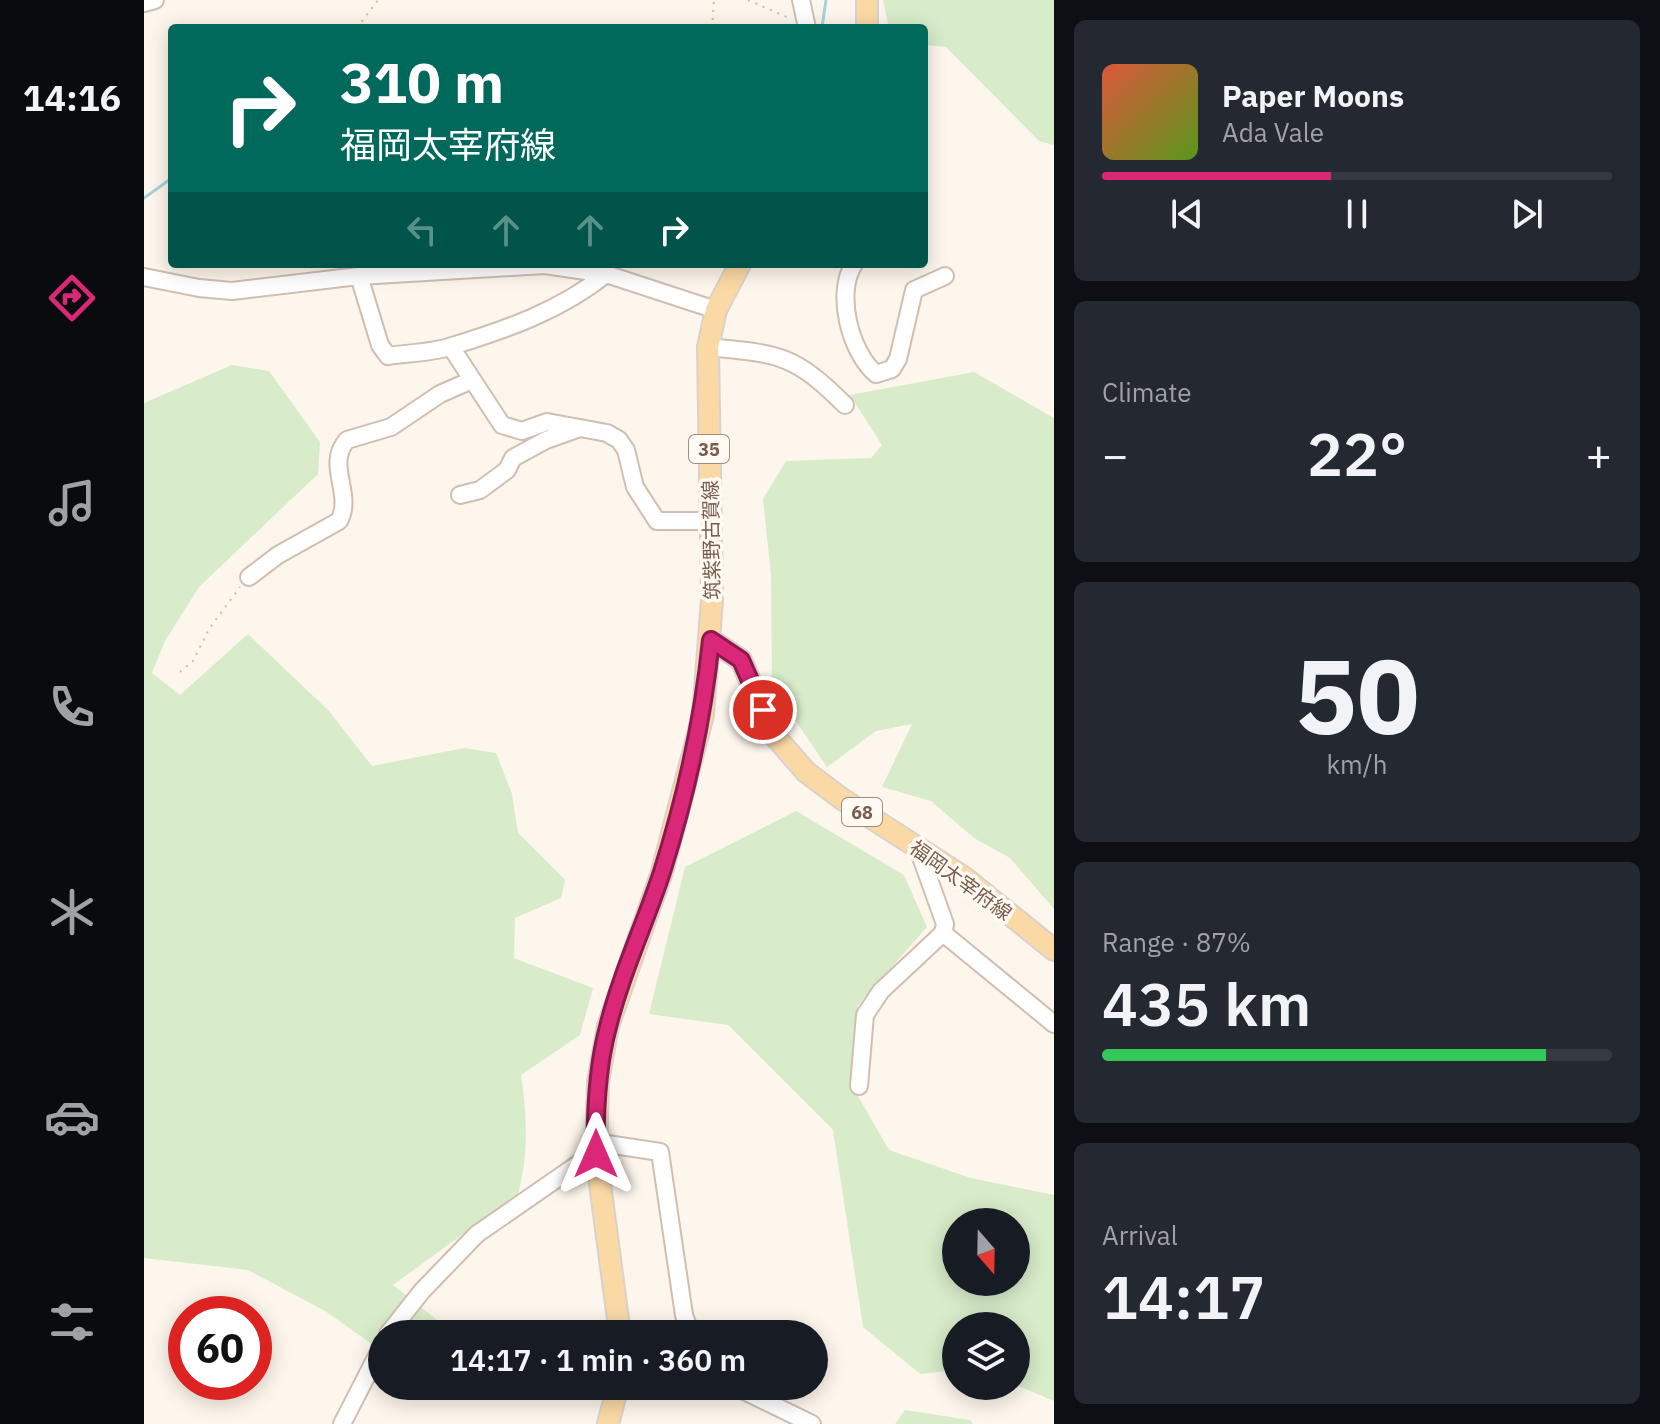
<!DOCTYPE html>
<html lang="en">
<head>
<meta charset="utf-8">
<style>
	body { margin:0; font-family:"IBM Plex Sans","Noto Sans JP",sans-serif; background:#242831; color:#f1f3f6; height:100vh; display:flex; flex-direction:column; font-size:30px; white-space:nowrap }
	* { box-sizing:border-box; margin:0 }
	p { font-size:26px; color:#9ea1a6 }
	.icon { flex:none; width:44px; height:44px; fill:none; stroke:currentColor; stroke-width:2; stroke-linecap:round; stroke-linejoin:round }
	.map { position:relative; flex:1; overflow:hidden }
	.drawer { display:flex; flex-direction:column; gap:20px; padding:20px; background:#0d0f14; width:606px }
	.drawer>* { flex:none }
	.hud { position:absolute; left:24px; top:24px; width:760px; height:244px; border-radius:8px; box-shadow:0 4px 20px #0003; background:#00695c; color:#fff; overflow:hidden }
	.needle { width:52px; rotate:160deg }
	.fabs { position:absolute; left:798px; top:1208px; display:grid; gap:16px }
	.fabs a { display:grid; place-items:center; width:88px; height:88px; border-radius:50%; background:#171b24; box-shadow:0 4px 20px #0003; font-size:40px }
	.speed { position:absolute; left:24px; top:1296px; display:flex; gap:16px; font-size:40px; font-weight:700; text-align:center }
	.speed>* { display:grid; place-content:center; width:104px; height:104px; border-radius:50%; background:#171b24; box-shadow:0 4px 20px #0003; line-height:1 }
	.speed .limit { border:12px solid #d22; background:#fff; color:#111 }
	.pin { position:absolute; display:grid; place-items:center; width:68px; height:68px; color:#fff; margin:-34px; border:4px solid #fff; border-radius:50%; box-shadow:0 2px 8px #0007 }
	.me { position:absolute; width:88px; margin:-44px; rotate:0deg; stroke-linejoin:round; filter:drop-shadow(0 0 6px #0008) }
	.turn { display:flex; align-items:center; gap:28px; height:168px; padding:0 40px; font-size:36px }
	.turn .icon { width:104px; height:104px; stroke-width:2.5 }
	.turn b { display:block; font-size:56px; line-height:68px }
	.lanes { display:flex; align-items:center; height:76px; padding:0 40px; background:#0003; justify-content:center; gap:40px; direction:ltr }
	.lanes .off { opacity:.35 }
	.big { font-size:60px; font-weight:600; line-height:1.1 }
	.drawer .tile { flex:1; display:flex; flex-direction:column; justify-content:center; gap:12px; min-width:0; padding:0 28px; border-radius:12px; background:#242831 }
	.drawer .dial { align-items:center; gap:0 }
	.dial b { font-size:104px; line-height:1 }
	.song { display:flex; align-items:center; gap:24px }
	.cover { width:96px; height:96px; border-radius:12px; background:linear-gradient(135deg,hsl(10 70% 55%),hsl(90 70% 35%)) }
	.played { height:8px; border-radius:4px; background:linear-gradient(90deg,#db2777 45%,#363941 45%) }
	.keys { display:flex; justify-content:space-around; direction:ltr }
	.heat { display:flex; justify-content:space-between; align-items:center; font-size:44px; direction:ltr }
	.charge { height:12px; border-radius:6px; background:linear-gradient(90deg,#34c759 87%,#363941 0) }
	.trip { position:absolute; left:224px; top:1320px; width:460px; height:80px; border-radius:40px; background:#171b24; box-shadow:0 4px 20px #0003; font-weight:600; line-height:80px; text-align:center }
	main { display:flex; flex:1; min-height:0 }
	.tab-bar { display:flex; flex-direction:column; width:144px; justify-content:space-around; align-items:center; background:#090b0e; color:#9ea1a6 }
	.tab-bar .icon { width:56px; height:56px }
	.tab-bar .current { color:#db2777 }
	.tab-bar b { font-size:36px; color:#f1f3f6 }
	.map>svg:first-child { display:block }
	.green { fill:#d8ecc9; fill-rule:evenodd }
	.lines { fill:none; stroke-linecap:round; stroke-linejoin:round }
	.stream { stroke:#a5d3da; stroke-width:3 }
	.minor-casing { stroke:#d1beb0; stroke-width:20 }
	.major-casing { stroke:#dad1cd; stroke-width:24 }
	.path { stroke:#d9b8a5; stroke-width:2; stroke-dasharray:2 6; stroke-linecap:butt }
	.minor { stroke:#fff; stroke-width:16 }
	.major { stroke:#fbd9a5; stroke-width:20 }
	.route-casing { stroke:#8e194d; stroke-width:20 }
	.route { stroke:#db2777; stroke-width:14 }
	.labels { text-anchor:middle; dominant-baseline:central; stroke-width:7; stroke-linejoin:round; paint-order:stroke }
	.shield { fill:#fffaf3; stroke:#a28b7f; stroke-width:2 }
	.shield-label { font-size:18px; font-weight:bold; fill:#7a5c4d }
	.street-label { font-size:20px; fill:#7a5c4d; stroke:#fffaf3 }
</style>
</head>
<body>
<main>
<nav class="tab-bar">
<b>14:16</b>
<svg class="icon current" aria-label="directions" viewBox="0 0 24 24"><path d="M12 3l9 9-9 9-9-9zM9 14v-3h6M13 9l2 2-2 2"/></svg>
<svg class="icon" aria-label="music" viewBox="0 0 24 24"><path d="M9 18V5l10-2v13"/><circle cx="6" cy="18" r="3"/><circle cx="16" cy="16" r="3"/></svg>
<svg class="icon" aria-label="phone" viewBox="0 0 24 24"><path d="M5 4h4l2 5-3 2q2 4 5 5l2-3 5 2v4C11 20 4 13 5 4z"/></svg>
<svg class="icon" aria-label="climate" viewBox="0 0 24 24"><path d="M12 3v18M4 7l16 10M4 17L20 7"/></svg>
<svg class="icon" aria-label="car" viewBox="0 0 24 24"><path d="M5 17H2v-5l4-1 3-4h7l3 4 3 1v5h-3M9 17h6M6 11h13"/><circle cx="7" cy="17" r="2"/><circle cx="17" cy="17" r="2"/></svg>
<svg class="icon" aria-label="filters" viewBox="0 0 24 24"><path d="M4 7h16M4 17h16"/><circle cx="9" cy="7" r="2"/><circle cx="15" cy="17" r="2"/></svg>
</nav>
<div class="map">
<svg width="910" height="1424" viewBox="0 0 910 1424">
	<rect width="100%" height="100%" fill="#fdf6ec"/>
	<path class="green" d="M 739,0 L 910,0 L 910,145 L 895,141 L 802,47 L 780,45 L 780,28 L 745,28 Z
		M 88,365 L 125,371 L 176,442 L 174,474 L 55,587 L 21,641 L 8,673 L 36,695 L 104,634 L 185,711 L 228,766 L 320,748 L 352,753 L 368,794 L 374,833 L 421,880 L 417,898 L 371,918 L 370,958 L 449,988 L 436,1035 L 377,1075 C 383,1115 385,1155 374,1194 L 249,1285 L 311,1334 L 238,1334 L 238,1351 L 181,1311 L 104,1270 L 0,1258 L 0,403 Z
		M 830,372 L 910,418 L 910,909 L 866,858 L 830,838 L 787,801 L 738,787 L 768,724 L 732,731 L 683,767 L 628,686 L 627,575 L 619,499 L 642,461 L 727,458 L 738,445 L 706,395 Z
		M 652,811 L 760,875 L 783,927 L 714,1005 L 707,1084 L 745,1150 L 827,1178 L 910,1195 L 910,1401 L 872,1385 L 872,1326 L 812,1326 L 812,1370 L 776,1374 L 719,1327 L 689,1130 L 584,1025 L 505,1014 L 541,867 ZM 812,1222 L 872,1222 L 872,1282 L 812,1282 Z
		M 761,1410 L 826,1420 L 829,1424 L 751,1424 Z"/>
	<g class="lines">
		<path class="stream" d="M 678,28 L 682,0
			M 0,198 L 28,178"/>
		<defs>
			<path id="minor" d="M 657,0 L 663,28
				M 0,3 L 11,0
				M 710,264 C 691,293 706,352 732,374 L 748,369 L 754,359 L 770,290 L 801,276
				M 215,276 L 236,345 L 244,356 C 263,353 286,353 305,347 C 361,330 416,311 462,274
				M 0,277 L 55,288 L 88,291 L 215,276 L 401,265 L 462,274 L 572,310
				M 307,347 L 358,425 L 378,431 L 403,422 L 463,433 L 475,440 L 482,450 L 491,487 L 513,521 L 566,521
				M 564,347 C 634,354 649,353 701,405
				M 316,495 L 336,490 L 363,470 L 369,458 L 402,440 L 433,429
				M 105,577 L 134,555 L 195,521 C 210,494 181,465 203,440 L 247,427 L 296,394 L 328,380
				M 778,850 L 777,857 L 801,924 L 799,933 L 910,1024
				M 715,1086 L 721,1015 L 737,991 L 799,933
				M 244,1334 L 278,1291 L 333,1234 L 463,1144 L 516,1152 L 540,1315 L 547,1334
				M 590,1386 L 668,1424
				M 198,1424 L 238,1346"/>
			<path id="major" d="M 723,0 L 723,28
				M 567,640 L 597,660 L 629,734 L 662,772 L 698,799 L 821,878 L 910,950
				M 476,1334 L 452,1154 L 454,1082 L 464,1026 L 518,872 L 559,715 L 568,600 L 564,347 L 572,310 L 596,264
				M 464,1424 L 474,1386"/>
		</defs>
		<use href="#minor" class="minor-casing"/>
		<use href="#major" class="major-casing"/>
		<path class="path" d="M 604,0 L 645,18
			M 213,28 L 234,0
			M 568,28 L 570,0
			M 36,672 L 49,661 L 65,629 L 96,587"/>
		<use href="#minor" class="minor"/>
		<use href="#major" class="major"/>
	</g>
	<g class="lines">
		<defs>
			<path id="route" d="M 452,1154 C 451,1112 453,1068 464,1027 C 477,974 501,924 518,872 C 542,796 559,720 567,640 L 597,660 L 619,710"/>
		</defs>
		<use href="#route" class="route-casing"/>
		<use href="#route" class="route"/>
	</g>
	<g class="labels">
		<g class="shield">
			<rect x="545" y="435" width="40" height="28" rx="6"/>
			<rect x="698" y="798" width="40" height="28" rx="6"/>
		</g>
		<g class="shield-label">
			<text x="565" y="449">35</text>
			<text x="718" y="812">68</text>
		</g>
		<g class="street-label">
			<text transform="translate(567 540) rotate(-91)">筑紫野古賀線</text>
			<text transform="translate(817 880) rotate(36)">福岡太宰府線</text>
		</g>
	</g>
</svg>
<div class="fabs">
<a><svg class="needle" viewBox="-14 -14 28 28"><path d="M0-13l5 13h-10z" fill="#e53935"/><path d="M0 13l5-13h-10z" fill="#9ea1a6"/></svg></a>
<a><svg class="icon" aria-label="layers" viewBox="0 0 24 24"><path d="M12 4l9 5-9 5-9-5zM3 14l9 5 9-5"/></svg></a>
</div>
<div class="speed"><div class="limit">60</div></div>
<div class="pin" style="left:619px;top:710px;background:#d93025"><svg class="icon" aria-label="arrive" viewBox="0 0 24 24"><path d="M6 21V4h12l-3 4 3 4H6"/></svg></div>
<svg class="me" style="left:452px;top:1154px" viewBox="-20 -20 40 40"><path d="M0-17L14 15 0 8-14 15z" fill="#db2777" stroke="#fff" stroke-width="4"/></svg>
<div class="trip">14:17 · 1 min · 360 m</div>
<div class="hud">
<div class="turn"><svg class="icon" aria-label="right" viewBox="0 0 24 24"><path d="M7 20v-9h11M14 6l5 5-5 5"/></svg><div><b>310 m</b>福岡太宰府線</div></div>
<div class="lanes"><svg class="icon off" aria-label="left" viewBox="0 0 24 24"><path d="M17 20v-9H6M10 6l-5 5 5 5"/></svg><svg class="icon off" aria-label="ahead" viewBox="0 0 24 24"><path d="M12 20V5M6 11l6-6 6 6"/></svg><svg class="icon off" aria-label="ahead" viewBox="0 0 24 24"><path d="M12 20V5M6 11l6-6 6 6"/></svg><svg class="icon" aria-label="right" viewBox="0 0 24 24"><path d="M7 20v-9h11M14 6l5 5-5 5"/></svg></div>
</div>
</div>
<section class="drawer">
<div class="tile">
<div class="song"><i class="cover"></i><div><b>Paper Moons</b><p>Ada Vale</p></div></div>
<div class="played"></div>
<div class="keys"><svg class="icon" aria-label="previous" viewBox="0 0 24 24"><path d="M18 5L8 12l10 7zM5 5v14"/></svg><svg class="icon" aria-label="pause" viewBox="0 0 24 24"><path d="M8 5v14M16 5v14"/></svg><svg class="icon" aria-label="next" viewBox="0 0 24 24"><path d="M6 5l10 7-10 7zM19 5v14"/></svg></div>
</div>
<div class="tile"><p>Climate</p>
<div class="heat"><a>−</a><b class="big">22°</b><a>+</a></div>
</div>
<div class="tile dial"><b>50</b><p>km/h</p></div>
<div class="tile"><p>Range · 87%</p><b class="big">435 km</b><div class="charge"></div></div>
<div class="tile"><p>Arrival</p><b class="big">14:17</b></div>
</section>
</main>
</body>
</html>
